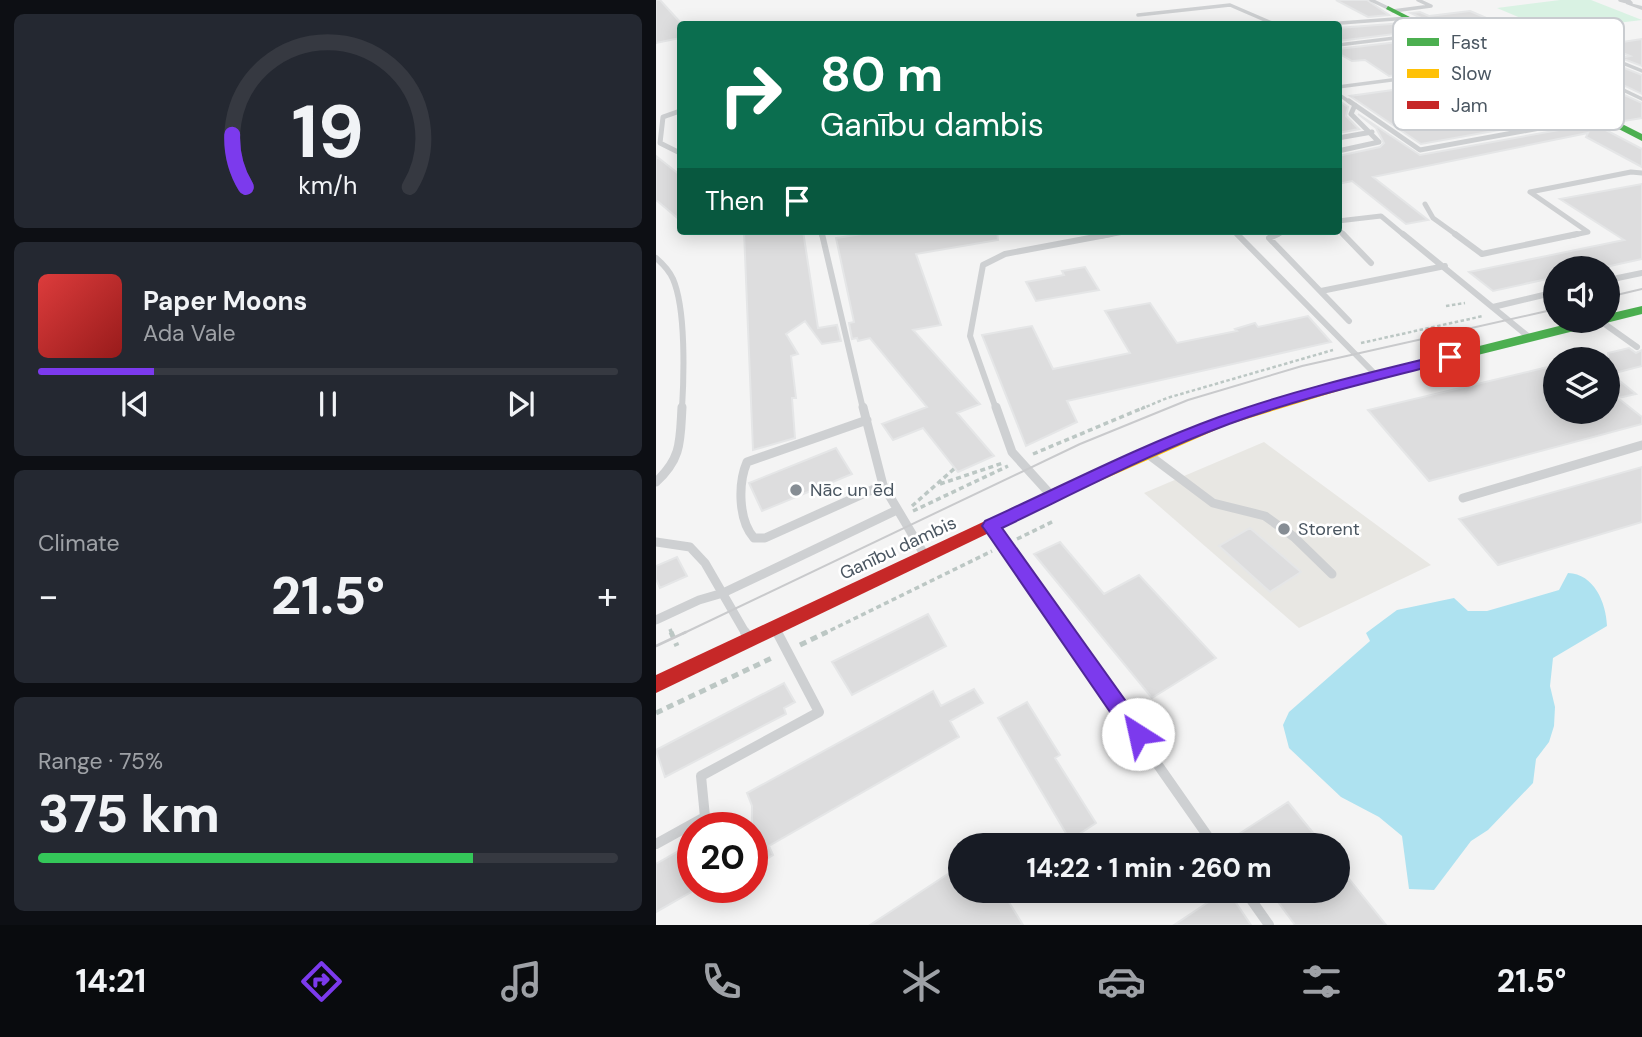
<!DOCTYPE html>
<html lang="en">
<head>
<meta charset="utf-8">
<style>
	body { margin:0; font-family:"DM Sans",sans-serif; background:#242831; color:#f1f3f6; height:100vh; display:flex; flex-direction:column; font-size:26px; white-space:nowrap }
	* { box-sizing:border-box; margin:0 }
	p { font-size:23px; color:#9ea1a6 }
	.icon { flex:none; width:38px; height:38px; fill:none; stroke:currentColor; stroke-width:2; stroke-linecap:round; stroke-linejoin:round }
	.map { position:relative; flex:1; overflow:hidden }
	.side { display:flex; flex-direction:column; gap:14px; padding:14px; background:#0d0f14; width:656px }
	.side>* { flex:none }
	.top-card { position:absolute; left:21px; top:21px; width:665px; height:214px; border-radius:7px; box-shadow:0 4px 18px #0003; background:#0b6e4f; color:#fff; overflow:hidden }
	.controls { position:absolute; left:887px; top:256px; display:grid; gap:14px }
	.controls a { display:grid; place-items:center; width:77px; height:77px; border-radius:50%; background:#171b24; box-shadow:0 4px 18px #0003; font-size:35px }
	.speed { position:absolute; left:21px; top:812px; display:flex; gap:14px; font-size:35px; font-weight:700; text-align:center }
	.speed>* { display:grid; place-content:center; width:91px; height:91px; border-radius:50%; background:#171b24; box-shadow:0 4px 18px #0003; line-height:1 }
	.speed .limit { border:10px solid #d22; background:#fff; color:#111 }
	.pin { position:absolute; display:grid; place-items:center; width:60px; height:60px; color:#fff; margin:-30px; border-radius:14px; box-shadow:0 4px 10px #0006 }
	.me { position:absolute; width:77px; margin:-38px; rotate:325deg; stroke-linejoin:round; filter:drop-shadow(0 0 5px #0008) }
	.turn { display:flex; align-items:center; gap:24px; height:147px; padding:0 28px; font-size:32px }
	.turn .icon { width:91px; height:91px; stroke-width:2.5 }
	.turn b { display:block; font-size:49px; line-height:60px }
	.then { display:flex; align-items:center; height:66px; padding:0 28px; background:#0003; gap:14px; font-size:26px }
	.big { font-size:52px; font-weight:800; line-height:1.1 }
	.side .widget { flex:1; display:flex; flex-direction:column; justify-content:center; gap:10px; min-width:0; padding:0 24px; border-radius:10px; background:#242831 }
	.side .dial { align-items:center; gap:0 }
	.dial svg { height:182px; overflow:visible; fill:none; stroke:#363941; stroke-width:7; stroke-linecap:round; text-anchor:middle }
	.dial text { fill:#f1f3f6; stroke:none }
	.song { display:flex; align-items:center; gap:21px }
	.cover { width:84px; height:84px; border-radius:10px; background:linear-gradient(135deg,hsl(0 70% 55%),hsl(0 70% 35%)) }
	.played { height:7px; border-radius:4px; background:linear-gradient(90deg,#7c3aed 20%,#363941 20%) }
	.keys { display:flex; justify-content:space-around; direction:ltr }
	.heat { display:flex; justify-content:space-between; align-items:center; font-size:38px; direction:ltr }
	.charge { height:10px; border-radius:5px; background:linear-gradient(90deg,#34c759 75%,#363941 0) }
	.trip { position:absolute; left:292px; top:833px; width:402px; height:70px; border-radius:35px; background:#171b24; box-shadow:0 4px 18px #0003; font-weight:800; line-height:70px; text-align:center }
	.menu { display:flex; height:112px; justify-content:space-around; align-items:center; background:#090b0e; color:#9ea1a6 }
	.menu .icon { width:49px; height:49px }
	.menu .active { color:#7c3aed }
	.menu b { font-size:32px; color:#f1f3f6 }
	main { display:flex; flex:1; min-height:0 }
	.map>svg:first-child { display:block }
	.commercial { fill:#e8e7e3 }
	.green { fill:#d9f2e3 }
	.water { fill:#aee2f0 }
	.building { fill:#ddddde; stroke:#e5e6e7; stroke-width:2 }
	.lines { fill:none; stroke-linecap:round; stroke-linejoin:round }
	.path-far2 { stroke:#bcc7c4; stroke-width:2.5; stroke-dasharray:3.5 2.5; stroke-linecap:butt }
	.path-far1 { stroke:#bcc7c4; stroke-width:3.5; stroke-dasharray:5 3.5; stroke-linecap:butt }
	.path { stroke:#bcc7c4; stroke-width:5; stroke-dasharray:7 5; stroke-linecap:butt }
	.lane-far4 { stroke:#ced0d2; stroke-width:3.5 }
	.lane-far3 { stroke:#ced0d2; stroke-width:5 }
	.lane-far2 { stroke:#ced0d2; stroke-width:6 }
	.lane-far1 { stroke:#ced0d2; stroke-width:9 }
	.lane { stroke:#ced0d2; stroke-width:10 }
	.street { fill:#ced0d2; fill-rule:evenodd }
	.fast { fill:#4caf50; fill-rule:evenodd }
	.slow { fill:#ffc107; fill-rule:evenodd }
	.jam { fill:#c62828; fill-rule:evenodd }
	.tram-far1 { stroke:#c9cacc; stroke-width:2 }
	.tram { stroke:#c9cacc; stroke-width:2.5 }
	.route { fill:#7c3aed; stroke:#51269a; stroke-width:2 }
	.poi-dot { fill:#868d94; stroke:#fff; stroke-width:2.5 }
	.labels { text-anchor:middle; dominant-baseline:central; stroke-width:5; stroke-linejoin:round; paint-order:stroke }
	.poi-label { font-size:18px; fill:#4a5661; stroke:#fff; text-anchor:start }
	.street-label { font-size:18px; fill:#4a5661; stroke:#fff }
	.key { fill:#fff; stroke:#c9ccd0; stroke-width:2 }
	.key-label { font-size:19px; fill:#4a5661 }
</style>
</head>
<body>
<main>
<section class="side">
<div class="widget dial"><svg viewBox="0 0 100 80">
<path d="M14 69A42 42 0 1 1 86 69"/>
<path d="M14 69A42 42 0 0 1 8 46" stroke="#7c3aed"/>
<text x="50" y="56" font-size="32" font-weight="700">19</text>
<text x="50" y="72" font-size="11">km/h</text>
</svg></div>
<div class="widget">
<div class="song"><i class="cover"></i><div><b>Paper Moons</b><p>Ada Vale</p></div></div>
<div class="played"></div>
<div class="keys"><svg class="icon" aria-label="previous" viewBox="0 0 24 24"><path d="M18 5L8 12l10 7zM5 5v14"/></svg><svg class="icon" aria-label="pause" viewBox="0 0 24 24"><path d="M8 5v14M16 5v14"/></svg><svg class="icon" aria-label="next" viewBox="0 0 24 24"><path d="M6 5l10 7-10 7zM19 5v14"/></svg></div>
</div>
<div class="widget"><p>Climate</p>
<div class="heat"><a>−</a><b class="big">21.5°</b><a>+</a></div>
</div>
<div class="widget"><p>Range · 75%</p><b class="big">375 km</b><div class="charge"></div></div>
</section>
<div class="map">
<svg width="986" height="925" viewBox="0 0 986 925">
	<rect width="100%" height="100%" fill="#f4f4f4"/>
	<path class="commercial" d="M 608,442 L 775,565 L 643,628 L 488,493 Z"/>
	<path class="green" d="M 904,0 L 935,0 L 986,20 L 895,31 L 841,8 Z"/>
	<path class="water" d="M 912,573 C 938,574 950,602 951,626 L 897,658 L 894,686 L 899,707 L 898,726 L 893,742 L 880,759 L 877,783 L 832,830 L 815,841 L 778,890 L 753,889 L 746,836 L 723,817 L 685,797 L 633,748 L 627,725 L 633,712 L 714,641 L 710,633 L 741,610 L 798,598 L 812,611 L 831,611 L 903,590 Z"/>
	<path class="building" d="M 0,0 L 4,0 L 24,22 L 24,38 L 0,43 Z
		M 680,0 L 711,0 L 733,15 L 712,17 Z
		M 814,11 L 842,23 L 857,21 L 889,36 L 820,46 L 755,13 L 764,12 L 773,16 Z
		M 748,23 L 763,31 L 682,41 L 682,28 Z
		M 777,38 L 828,64 L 733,76 L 709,60 L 696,61 L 682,53 L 682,49 Z
		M 986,39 L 986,66 L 965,58 L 974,56 L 947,45 Z
		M 948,60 L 986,75 L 986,94 L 923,64 Z
		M 901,64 L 986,103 L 986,118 L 968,121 L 865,69 Z
		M 841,71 L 927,115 L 765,144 L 694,96 L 751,88 L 744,83 Z
		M 682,100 L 692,107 L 690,116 L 703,129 L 682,133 Z
		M 702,114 L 764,155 L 942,123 L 948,125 L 942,126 L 986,149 L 986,167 L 930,137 L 932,133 L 717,177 L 772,220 L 750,224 L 696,181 L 682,184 L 682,156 L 724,147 L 728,143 L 720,128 Z
		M 0,156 L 24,175 L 24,220 L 0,200 Z
		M 986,184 L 986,259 L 945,268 L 900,268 L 900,277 L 837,291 L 813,272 L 968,240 L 904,199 Z
		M 88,231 L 147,231 L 162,328 L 181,325 L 185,341 L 166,344 L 149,321 L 130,334 L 142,354 L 135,356 L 140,398 L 136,398 L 139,438 L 97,450 Z
		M 226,231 L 341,231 L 342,240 L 260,254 L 285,325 L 257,330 L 324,404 L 301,413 L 338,456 L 302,472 L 267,428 L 237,440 L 226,424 L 271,407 L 214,338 L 202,341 L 201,338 L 196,339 L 193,323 L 198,322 L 180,238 Z
		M 429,267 L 443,290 L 380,301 L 370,282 L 408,275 L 406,271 Z
		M 494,303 L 521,343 L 581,331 L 579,329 L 599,323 L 602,327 L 652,316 L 675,342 L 411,401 L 421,422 L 370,446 L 326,335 L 376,326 L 397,369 L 474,353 L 449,311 Z
		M 973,348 L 980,353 L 986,350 L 986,366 L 955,374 L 980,394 L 962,398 L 986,417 L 986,424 L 773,481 L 712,410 L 900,365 L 900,411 L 952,411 L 952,353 Z
		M 180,448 L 196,474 L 106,511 L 93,483 Z
		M 986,467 L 986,522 L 842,565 L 803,519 Z
		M 594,528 L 645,572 L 614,592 L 563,546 Z
		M 404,542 L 448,594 L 483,575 L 560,658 L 496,698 L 378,554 Z
		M 21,557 L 31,576 L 4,588 L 0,579 L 0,566 Z
		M 272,614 L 290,646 L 196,695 L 176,662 Z
		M 128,683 L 139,702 L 128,708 L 130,714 L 9,777 L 0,750 Z
		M 318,689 L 327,703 L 294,721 L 303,737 L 113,846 L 117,855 L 96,868 L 96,806 L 91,793 L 277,691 L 285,706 Z
		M 371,702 L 404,755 L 399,758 L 440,823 L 414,840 L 342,718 Z
		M 632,802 L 667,845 L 566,845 Z
		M 33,845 L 37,862 L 37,891 L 0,912 L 0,864 Z
		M 682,865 L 730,925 L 639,925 L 614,891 L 682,891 Z
		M 304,866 L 304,891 L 346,891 L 367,925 L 214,925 Z
		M 569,891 L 572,891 L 595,925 L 518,925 Z"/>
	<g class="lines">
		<path class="path-far2" d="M 790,306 L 809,303
			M 705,343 L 827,316
			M 485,409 L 511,398 L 677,350"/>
		<path class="path-far1" d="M 377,454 L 489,407
			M 284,484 L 347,463
			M 256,506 L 299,468
			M 257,511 L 352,466
			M 361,539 L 398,521
			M 14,629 L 16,634
			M 167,634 L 336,551"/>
		<path class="path" d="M 15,632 L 21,646
			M 144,645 L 171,632
			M 0,713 L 118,657"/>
		<path class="lane-far4" d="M 715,0 L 732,8
			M 762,0 L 775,6
			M 964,0 L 975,3 L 972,0
			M 737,11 L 775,6
			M 482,15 L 574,5 L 618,24
			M 671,24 L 752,18
			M 682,45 L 780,33
			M 879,48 L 986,99
			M 816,51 L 910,40 L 986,71
			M 846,67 L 902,59
			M 682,87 L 843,66
			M 682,94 L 695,103"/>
		<path class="lane-far3" d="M 693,101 L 764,150 L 944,117
			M 24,111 L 7,117 L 4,143 L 24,153
			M 682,138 L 716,132
			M 682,151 L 723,142 L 695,114 L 699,105
			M 769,204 L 777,218 L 802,236
			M 682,221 L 725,216 L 749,236
			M 682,229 L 689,236
			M 165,231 L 166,236
			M 578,231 L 583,236
			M 446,236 L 473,231
			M 618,236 L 629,231
			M 913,236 L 932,232 L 874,192 L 975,172 L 986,173"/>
		<path class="lane-far2" d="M 166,234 L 207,409
			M 581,234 L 720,375
			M 622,234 L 613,238 L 693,321
			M 687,234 L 715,263
			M 747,234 L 873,337
			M 799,234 L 826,254 L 921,234
			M 0,258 C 7,264 13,270 17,279 C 30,309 28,376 26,409
			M 952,280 L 986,273
			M 665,291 L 789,266
			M 837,307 L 900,292
			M 943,320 L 981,347
			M 340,409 L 314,336 L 327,265 L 349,254 L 455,234"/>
		<path class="lane-far1" d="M 207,407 L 227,485 L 268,554
			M 340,407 L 356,452 L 394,494
			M 211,420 L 91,462 C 82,483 82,520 98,538 L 109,538 L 227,485
			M 493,455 L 557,503 L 609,516 L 638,537 L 676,574
			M 0,482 C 26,458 24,441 26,407
			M 807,498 L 986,445
			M 335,526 L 410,634
			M 0,542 L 34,547 L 49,563 L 90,634
			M 0,620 L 43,600 L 67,593 L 241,510
			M 120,630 L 122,634"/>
		<path class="lane" d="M 89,632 L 92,637
			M 409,632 L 558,845
			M 0,844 L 49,817 L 45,776 L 163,712 L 121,632
			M 589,891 L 613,925"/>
		<path class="street" d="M 970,2 L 986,6 L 986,10 L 970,4 Z"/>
		<path class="fast" d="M 732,6 L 986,134 L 986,141 L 730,9 Z
			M 986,306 L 986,314 L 697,386 L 690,382 L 692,379 L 927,320 L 952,320 L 952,314 Z"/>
		<path class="slow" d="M 697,378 L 702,379 L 704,382 L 702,385 L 571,425 L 410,496 L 404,498 L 396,492 L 398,488 L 561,419 Z"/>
		<path class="jam" d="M 404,486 L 410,488 L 412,492 L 410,496 L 0,693 L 0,675 Z"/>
		<path class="tram-far1" d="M 952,297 L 986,289
			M 26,634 L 424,444 L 532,400 L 646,366 L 900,309"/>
		<path class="tram" d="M 0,646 L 30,632"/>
	</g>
	<path class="route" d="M 794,353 L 801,357 L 799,360 C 723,380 647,397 573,424 C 495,453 421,492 346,528 L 489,728 L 492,734 L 489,741 L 482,744 L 474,741 L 329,530 L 326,526 L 329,521 C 406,486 483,446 563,417 C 638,390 716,372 794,353 Z"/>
	<g class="poi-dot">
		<circle cx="140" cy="490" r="7"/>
		<circle cx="628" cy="529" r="7"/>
	</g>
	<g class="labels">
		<g class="poi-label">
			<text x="154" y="490">Nāc un ēd</text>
			<text x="642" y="529">Storent</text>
		</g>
		<g class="street-label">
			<text transform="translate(242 548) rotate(-25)">Ganību dambis</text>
		</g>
	</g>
	<rect x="737" y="18" width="231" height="112" rx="10" class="key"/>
	<rect x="751" y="38" width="32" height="8" fill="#4caf50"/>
	<rect x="751" y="69" width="32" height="9" fill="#ffc107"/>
	<rect x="751" y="101" width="32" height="8" fill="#c62828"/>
	<g class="key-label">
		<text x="795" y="49">Fast</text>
		<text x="795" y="80">Slow</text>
		<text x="795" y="112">Jam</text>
	</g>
</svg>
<div class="controls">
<a><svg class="icon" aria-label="sound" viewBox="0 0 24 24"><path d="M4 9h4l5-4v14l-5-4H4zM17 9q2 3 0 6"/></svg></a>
<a><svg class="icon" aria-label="layers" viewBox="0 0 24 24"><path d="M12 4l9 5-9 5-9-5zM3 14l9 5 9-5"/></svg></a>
</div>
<div class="speed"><div class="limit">20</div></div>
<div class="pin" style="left:794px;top:357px;background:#d93025"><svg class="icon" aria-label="arrive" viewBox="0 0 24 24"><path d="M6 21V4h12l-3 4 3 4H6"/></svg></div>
<svg class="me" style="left:482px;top:734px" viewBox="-20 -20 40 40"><circle r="19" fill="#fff"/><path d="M0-13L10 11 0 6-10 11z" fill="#7c3aed"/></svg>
<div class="trip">14:22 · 1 min · 260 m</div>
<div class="top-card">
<div class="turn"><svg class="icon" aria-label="right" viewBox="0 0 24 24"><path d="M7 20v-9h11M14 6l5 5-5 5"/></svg><div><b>80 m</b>Ganību dambis</div></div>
<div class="then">Then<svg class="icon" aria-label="arrive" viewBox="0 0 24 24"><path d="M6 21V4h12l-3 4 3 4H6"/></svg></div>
</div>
</div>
</main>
<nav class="menu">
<b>14:21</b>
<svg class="icon active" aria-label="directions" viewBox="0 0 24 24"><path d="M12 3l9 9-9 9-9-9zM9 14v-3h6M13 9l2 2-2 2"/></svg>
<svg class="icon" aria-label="music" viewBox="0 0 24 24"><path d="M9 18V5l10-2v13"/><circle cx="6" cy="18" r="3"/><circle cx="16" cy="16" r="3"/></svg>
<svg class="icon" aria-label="phone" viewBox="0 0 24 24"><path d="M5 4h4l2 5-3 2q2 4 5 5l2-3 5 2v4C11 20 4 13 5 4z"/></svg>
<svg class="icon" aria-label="climate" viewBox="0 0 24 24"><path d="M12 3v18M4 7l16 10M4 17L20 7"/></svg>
<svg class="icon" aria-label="car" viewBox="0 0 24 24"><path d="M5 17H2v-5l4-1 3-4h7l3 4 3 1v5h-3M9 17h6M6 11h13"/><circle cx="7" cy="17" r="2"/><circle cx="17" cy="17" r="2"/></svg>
<svg class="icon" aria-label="filters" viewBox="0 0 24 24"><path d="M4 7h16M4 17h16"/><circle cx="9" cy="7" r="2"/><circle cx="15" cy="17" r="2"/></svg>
<b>21.5°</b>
</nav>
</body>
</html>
